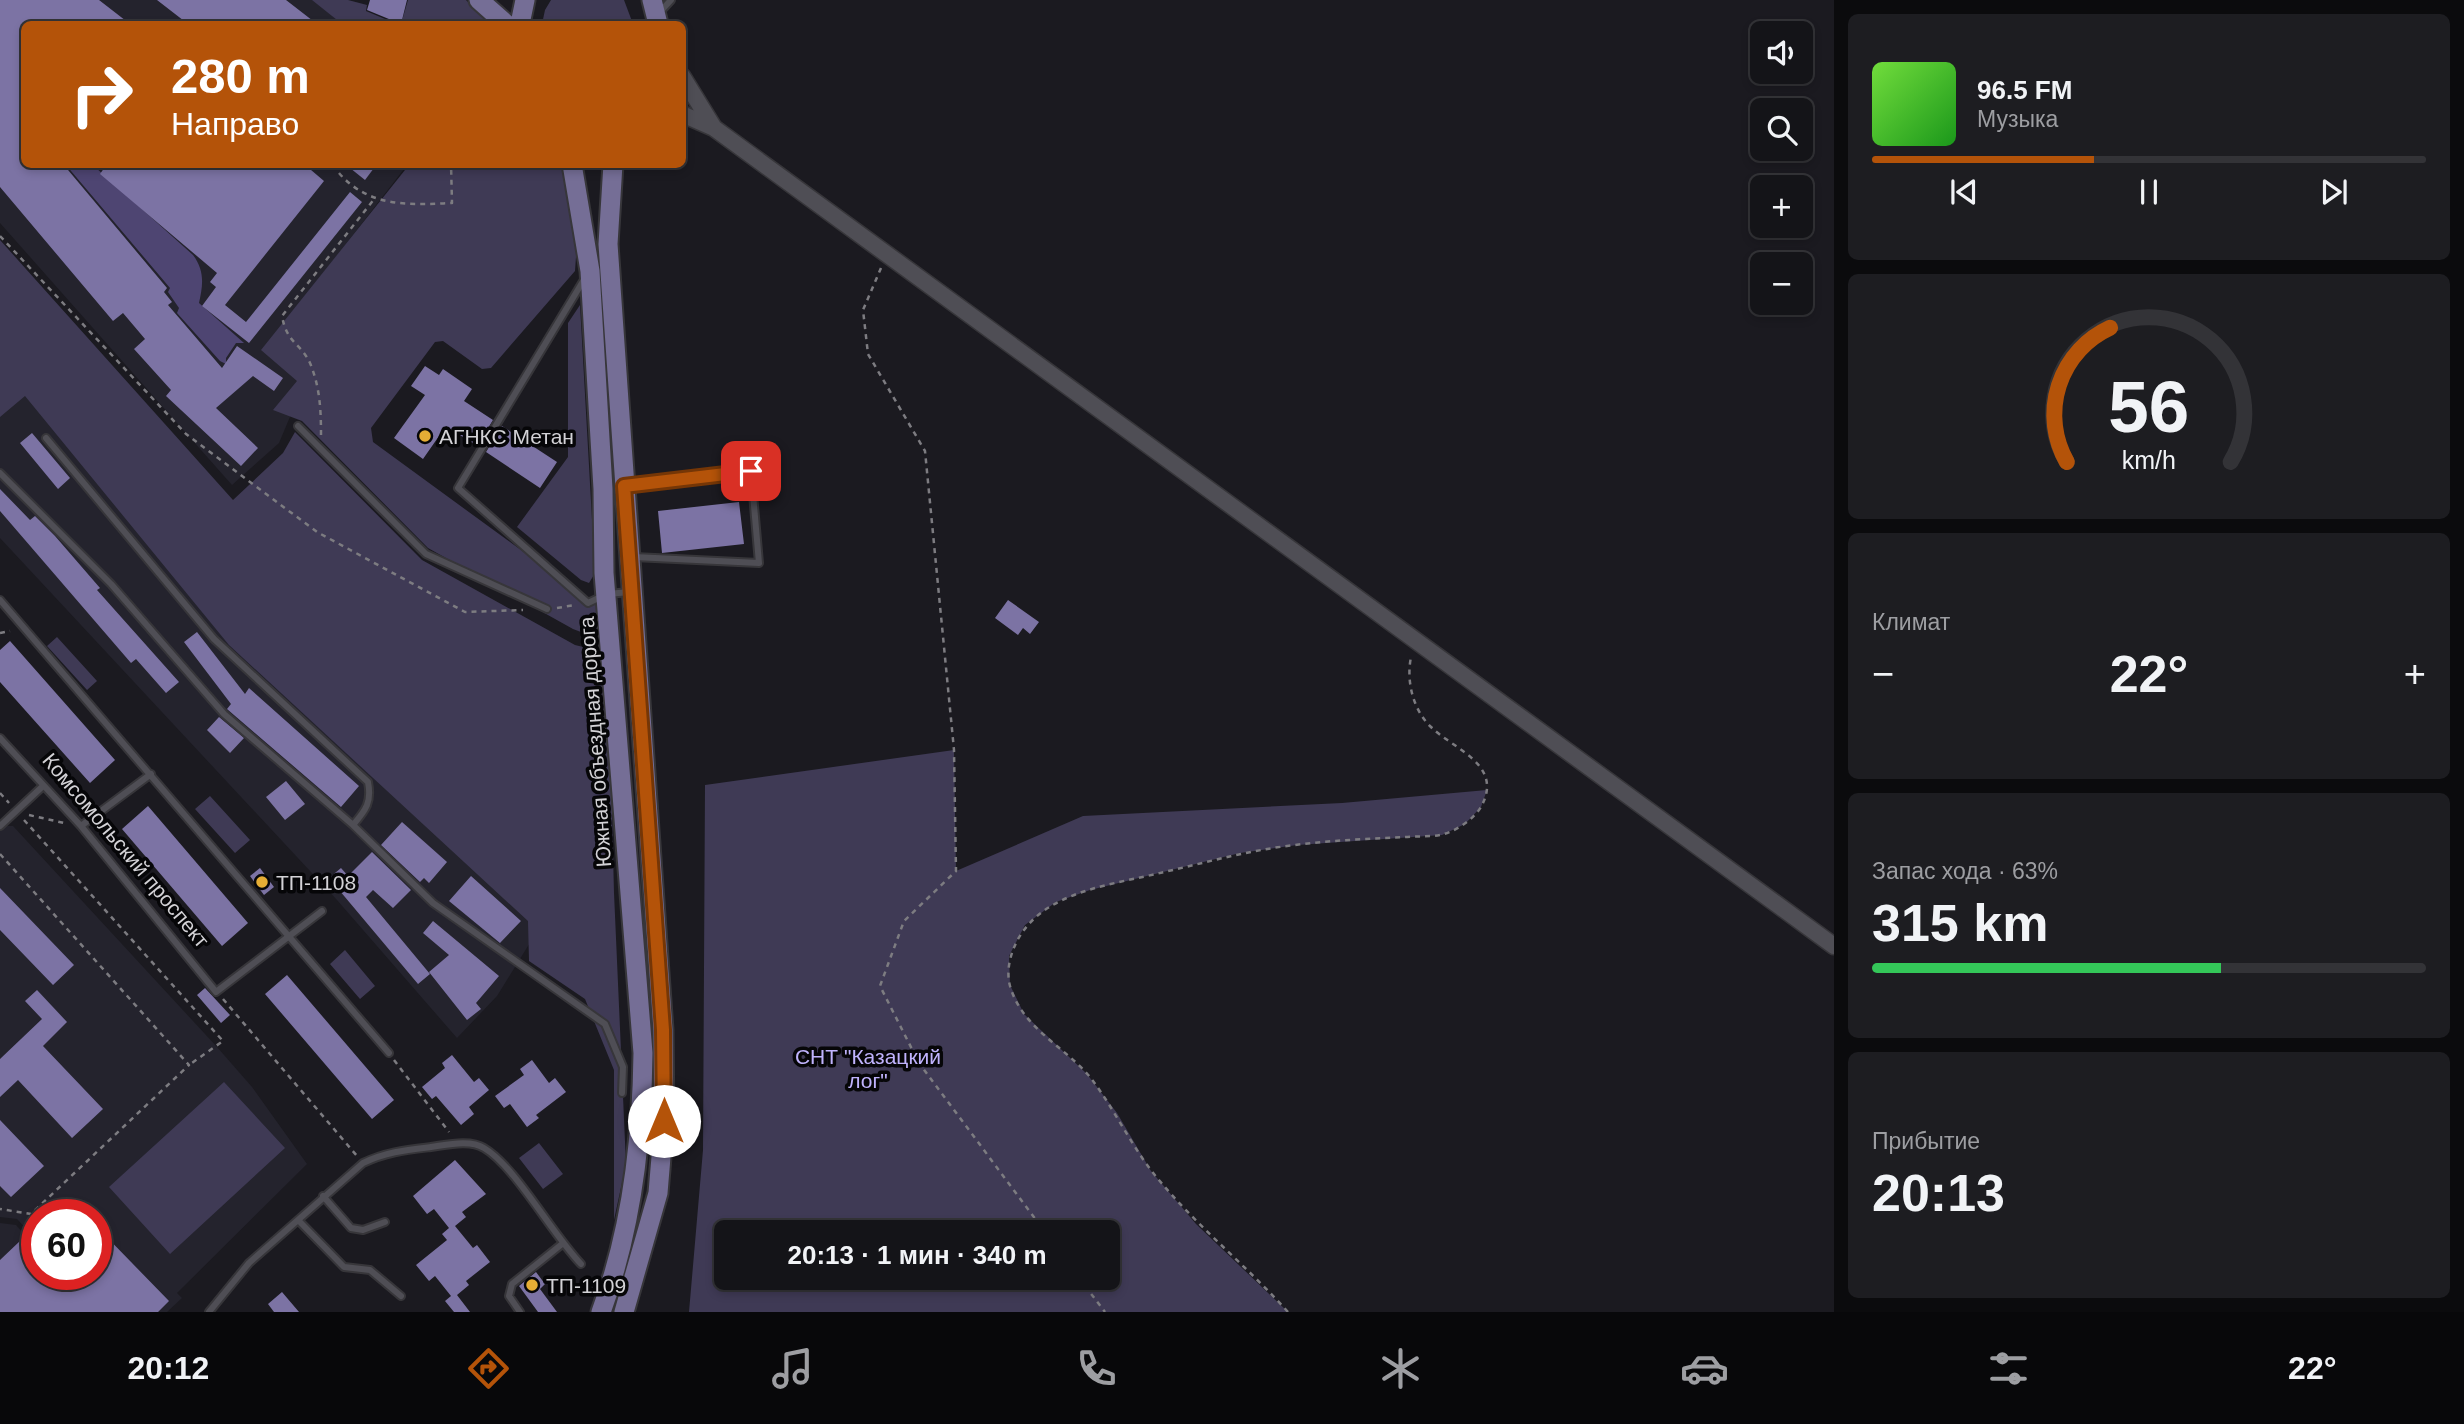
<!DOCTYPE html>
<html lang="ru">
<head>
<meta charset="utf-8">
<style>
	body { margin:0; font-family:Helvetica,sans-serif; background:#1d1d21; color:#f1f3f6; height:100vh; display:flex; flex-direction:column; font-size:26px; white-space:nowrap }
	* { box-sizing:border-box; margin:0 }
	p { font-size:23px; color:#9d9ea2 }
	.icon { flex:none; width:38px; height:38px; fill:none; stroke:currentColor; stroke-width:2; stroke-linecap:round; stroke-linejoin:round }
	.map { position:relative; flex:1; overflow:hidden }
	.sheet { display:flex; flex-direction:column; gap:14px; padding:14px; background:#0b0b0d; width:630px }
	.sheet>* { flex:none }
	.hud { position:absolute; left:21px; top:21px; width:665px; height:147px; border-radius:10px; box-shadow:0 4px 10px #0003,0 0 0 2px #333337; background:#b45309; color:#fff; overflow:hidden }
	.fabs { position:absolute; left:1750px; top:21px; display:grid; gap:14px }
	.fabs a { display:grid; place-items:center; width:63px; height:63px; border-radius:10px; background:#141418; box-shadow:0 4px 10px #0003,0 0 0 2px #333337; font-size:35px }
	.speed { position:absolute; left:21px; top:1199px; display:flex; gap:14px; font-size:35px; font-weight:700; text-align:center }
	.speed>* { display:grid; place-content:center; width:91px; height:91px; border-radius:50%; background:#141418; box-shadow:0 4px 10px #0003,0 0 0 2px #333337; line-height:1 }
	.speed .limit { border:10px solid #d22; background:#fff; color:#111 }
	.pin { position:absolute; display:grid; place-items:center; width:60px; height:60px; color:#fff; margin:-30px; border-radius:14px; box-shadow:0 4px 10px #0006 }
	.me { position:absolute; width:77px; margin:-38px; rotate:0deg; stroke-linejoin:round; filter:drop-shadow(0 0 5px #0008) }
	.turn { display:flex; align-items:center; gap:24px; height:147px; padding:0 35px; font-size:32px }
	.turn .icon { width:91px; height:91px; stroke-width:2.5 }
	.turn b { display:block; font-size:49px; line-height:60px }
	.big { font-size:52px; font-weight:800; line-height:1.1 }
	.sheet .card { flex:1; display:flex; flex-direction:column; justify-content:center; gap:10px; min-width:0; padding:0 24px; border-radius:10px; background:#1d1d21 }
	.sheet .dial { align-items:center; gap:0 }
	.dial svg { height:182px; overflow:visible; fill:none; stroke:#333337; stroke-width:7; stroke-linecap:round; text-anchor:middle }
	.dial text { fill:#f1f3f6; stroke:none }
	.song { display:flex; align-items:center; gap:21px }
	.cover { width:84px; height:84px; border-radius:10px; background:linear-gradient(135deg,hsl(100 70% 55%),hsl(120 70% 35%)) }
	.played { height:7px; border-radius:4px; background:linear-gradient(90deg,#b45309 40%,#333337 40%) }
	.keys { display:flex; justify-content:space-around; direction:ltr }
	.heat { display:flex; justify-content:space-between; align-items:center; font-size:38px; direction:ltr }
	.charge { height:10px; border-radius:5px; background:linear-gradient(90deg,#34c759 63%,#333337 0) }
	.trip { position:absolute; left:714px; top:1220px; width:406px; height:70px; border-radius:10px; background:#141418; box-shadow:0 4px 10px #0003,0 0 0 2px #333337; font-weight:800; line-height:70px; text-align:center }
	.menu { display:flex; height:112px; justify-content:space-around; align-items:center; background:#08080a; color:#9d9ea2 }
	.menu .icon { width:49px; height:49px }
	.menu .on { color:#b45309 }
	.menu b { font-size:32px; color:#f1f3f6 }
	main { display:flex; flex:1; min-height:0 }
	.map>svg:first-child { display:block }
	.built { fill:#24232d; fill-rule:evenodd }
	.green { fill:#3f3a55; fill-rule:evenodd }
	.forest { fill:#4e4572 }
	.building { fill:#7c73a4 }
	.lines { fill:none; stroke-linecap:round; stroke-linejoin:round }
	.service-casing { stroke:#37363a; stroke-width:10 }
	.tertiary-casing { stroke:#37363a; stroke-width:19 }
	.primary-casing { stroke:#37363a; stroke-width:23 }
	.path { stroke:#7d7c81; stroke-width:2.5; stroke-dasharray:5 5; stroke-linecap:butt }
	.service { stroke:#4f4e55; stroke-width:6 }
	.tertiary { stroke:#4f4e55; stroke-width:16 }
	.primary { stroke:#756e96; stroke-width:19 }
	.route-casing { stroke:#753606; stroke-width:18 }
	.route { stroke:#b45309; stroke-width:12 }
	.poi-dot { fill:#e5ad35; stroke:#060608; stroke-width:2.5 }
	.labels { text-anchor:middle; dominant-baseline:central; stroke-width:7; stroke-linejoin:round; paint-order:stroke }
	.poi-label { font-size:21px; fill:#d3d2d6; stroke:#060608; text-anchor:start }
	.street-label { font-size:21px; fill:#d3d2d6; stroke:#060608 }
	.park-label { font-size:21px; fill:#c0b3fd; stroke:#060608 }
</style>
</head>
<body>
<main>
<div class="map">
<svg width="1834" height="1312" viewBox="0 0 1834 1312">
	<rect width="100%" height="100%" fill="#1b1a20"/>
	<path class="built" d="M 0,0 L 314,0 L 342,24 L 24,24 L 24,164 L 407,165 L 268,345 L 305,381 L 279,443 L 232,485 L 0,223 Z
		M 0,352 L 544,920 L 497,996 L 457,1038 L 337,900 L 0,538 Z
		M 0,826 L 13,826 L 217,1047 L 252,1087 L 307,1164 L 177,1293 L 182,1298 L 167,1312 L 0,1312 L 0,1223 L 16,1225 L 31,1242 L 35,1238 L 17,1219 L 0,1217 ZM 37,1214 L 96,1214 L 96,1274 L 37,1274 Z"/>
	<path class="green" d="M 312,0 L 348,0 L 367,5 L 366,11 L 397,24 L 342,24 Z
		M 408,0 L 466,0 L 489,24 L 401,24 Z
		M 551,0 L 624,0 L 633,24 L 542,24 L 545,10 Z
		M 409,165 L 562,165 L 577,243 L 575,271 L 491,368 L 482,369 L 443,341 L 435,342 L 371,428 L 373,442 L 603,610 L 600,632 L 594,637 L 573,629 L 428,548 L 302,421 L 273,410 L 297,381 L 261,350 Z
		M 0,240 L 233,500 L 283,453 L 295,432 L 422,560 L 575,645 L 608,653 L 614,893 L 626,1164 L 614,1220 L 614,1070 L 585,999 L 529,961 L 528,921 L 229,645 L 25,396 L 0,417 Z
		M 580,305 L 595,573 L 589,583 L 581,580 L 517,527 L 568,457 L 568,323 Z
		M 57,637 L 97,681 L 87,690 L 47,646 Z
		M 954,750 L 956,871 L 1083,816 L 1342,803 L 1487,790 L 1481,807 L 1465,824 L 1442,835 L 1297,845 L 1240,853 L 1090,890 L 1056,902 L 1025,925 L 1009,956 L 1010,985 L 1024,1014 L 1087,1074 L 1117,1113 L 1151,1171 L 1196,1224 L 1288,1312 L 689,1312 L 703,1150 L 705,785 ZM 726,1232 L 1108,1232 L 1108,1278 L 726,1278 Z
		M 210,796 L 250,840 L 235,853 L 195,809 Z
		M 345,950 L 375,986 L 360,999 L 330,964 Z
		M 224,1082 L 285,1148 L 170,1254 L 109,1187 Z
		M 539,1143 L 563,1174 L 543,1189 L 519,1158 Z"/>
	<path class="forest" d="M 66,165 L 96,165 L 95,167 L 193,255 C 205,271 203,285 199,303 L 244,343 L 236,343 L 226,358 L 226,364 L 220,361 L 177,313 L 179,308 L 168,292 L 170,288 Z"/>
	<path class="building" d="M 0,0 L 99,0 L 130,24 L 24,24 L 24,164 L 63,164 L 167,288 L 164,292 L 172,302 L 168,305 L 222,368 L 237,346 L 283,378 L 274,391 L 253,376 L 216,408 L 258,448 L 241,466 L 166,396 L 171,390 L 134,349 L 145,339 L 123,313 L 113,321 L 0,187 Z
		M 157,0 L 286,0 L 317,24 L 188,24 Z
		M 370,0 L 407,0 L 401,24 L 367,10 Z
		M 107,164 L 304,164 L 324,181 L 225,305 L 246,322 L 350,192 L 362,202 L 249,343 L 202,306 L 216,287 L 210,282 L 217,273 L 100,174 Z
		M 345,164 L 377,164 L 365,180 Z
		M 425,366 L 439,375 L 443,369 L 472,389 L 464,401 L 493,420 L 477,446 L 446,426 L 423,459 L 394,438 L 425,395 L 411,386 Z
		M 502,426 L 557,462 L 540,488 L 486,452 Z
		M 32,433 L 70,478 L 58,489 L 20,443 Z
		M 0,489 L 30,520 L 35,516 L 55,536 L 100,588 L 97,590 L 179,682 L 166,693 L 136,659 L 131,663 L 0,511 Z
		M 739,502 L 744,544 L 662,553 L 658,511 Z
		M 1008,600 L 1039,622 L 1030,634 L 1023,628 L 1018,635 L 995,618 Z
		M 197,632 L 245,694 L 249,688 L 359,786 L 341,807 L 227,709 L 231,704 L 184,642 Z
		M 10,641 L 115,760 L 90,783 L 0,682 L 0,650 Z
		M 219,717 L 244,738 L 230,753 L 207,730 Z
		M 286,781 L 305,804 L 285,820 L 266,797 Z
		M 148,806 L 248,923 L 222,946 L 122,829 Z
		M 402,822 L 447,862 L 429,883 L 424,878 L 420,882 L 381,845 Z
		M 372,852 L 411,890 L 393,908 L 373,890 L 366,897 L 430,974 L 418,984 L 329,878 L 341,868 L 348,876 Z
		M 260,868 L 274,887 L 264,895 L 250,876 Z
		M 471,876 L 521,921 L 500,943 L 449,901 Z
		M 0,888 L 74,965 L 53,985 L 0,930 Z
		M 433,921 L 499,976 L 476,1003 L 481,1009 L 467,1020 L 429,972 L 449,955 L 423,933 Z
		M 287,975 L 394,1100 L 372,1119 L 265,994 Z
		M 205,988 L 230,1015 L 221,1023 L 197,995 Z
		M 37,990 L 67,1022 L 43,1046 L 103,1109 L 72,1138 L 18,1080 L 0,1097 L 0,1059 L 42,1019 L 25,1001 Z
		M 452,1055 L 474,1082 L 479,1078 L 489,1090 L 469,1107 L 474,1114 L 461,1125 L 436,1096 L 432,1099 L 422,1087 L 445,1068 L 442,1063 Z
		M 532,1060 L 549,1083 L 555,1078 L 566,1092 L 536,1115 L 539,1118 L 527,1127 L 510,1104 L 504,1108 L 495,1096 L 524,1075 L 520,1069 Z
		M 0,1120 L 44,1166 L 11,1197 L 0,1186 Z
		M 455,1160 L 486,1194 L 462,1212 L 466,1217 L 455,1226 L 473,1248 L 477,1245 L 490,1262 L 466,1281 L 469,1285 L 457,1295 L 470,1312 L 454,1312 L 445,1301 L 451,1296 L 435,1276 L 429,1281 L 416,1265 L 447,1240 L 442,1234 L 449,1228 L 434,1209 L 427,1214 L 413,1196 Z
		M 96,1226 L 169,1301 L 158,1312 L 0,1312 L 0,1260 L 20,1241 L 30,1251 L 37,1245 L 37,1274 L 96,1274 Z
		M 536,1272 L 545,1284 L 540,1289 L 557,1312 L 538,1312 L 519,1286 Z
		M 282,1292 L 299,1312 L 274,1312 L 268,1304 Z"/>
	<g class="lines">
		<defs>
			<path id="service" d="M 659,13 L 671,0
				M 585,278 L 458,488 L 588,603 L 607,594 L 630,592
				M 298,426 L 426,554 L 547,609
				M 46,438 L 214,639 L 368,782 C 372,802 366,810 353,825
				M 0,473 L 111,584 L 224,714 L 353,825 L 433,903 L 605,1024 L 623,1067 L 622,1093
				M 627,486 L 751,471 L 759,563 L 634,557
				M 0,600 L 389,1053
				M 0,738 L 81,826 L 216,992 L 322,911
				M 0,826 L 43,786
				M 81,826 L 151,774
				M 323,1196 L 351,1228 L 363,1230 L 385,1222
				M 299,1221 L 344,1267 L 370,1270 L 401,1296
				M 209,1312 L 249,1263 L 363,1163 C 386,1152 406,1150 431,1147 C 446,1145 470,1139 484,1148 C 515,1166 552,1234 581,1264
				M 520,1312 L 509,1296 L 512,1284 L 562,1244"/>
			<path id="tertiary" d="M 682,76 L 714,128
				M 682,114 L 714,128 L 1834,946"/>
			<path id="primary" d="M 479,0 L 506,24
				M 652,0 L 658,24
				M 520,24 L 525,0
				M 572,164 L 590,271 L 603,489 L 604,573 L 643,1053 C 642,1141 632,1229 601,1312
				M 613,164 L 608,244 L 663,1030 L 664,1121 L 658,1193 L 624,1312"/>
		</defs>
		<use href="#service" class="service-casing"/>
		<use href="#tertiary" class="tertiary-casing"/>
		<use href="#primary" class="primary-casing"/>
		<path class="path" d="M 339,173 C 369,208 411,205 452,203 L 451,164
			M 0,236 L 186,434 L 317,532 L 465,612 L 523,610
			M 881,268 L 863,310 L 868,354 L 925,451 L 954,750 L 956,871 L 904,921 L 880,986 L 919,1063 L 1045,1232
			M 321,435 C 321,410 320,387 310,363 C 300,342 287,344 282,316 L 375,198
			M 557,608 L 575,605
			M 0,633 L 10,631
			M 0,793 L 9,803
			M 29,815 L 64,823
			M 24,820 L 223,1041 L 189,1065
			M 0,854 L 189,1065 L 31,1214 L 0,1209
			M 223,999 L 357,1156
			M 394,1060 L 449,1132
			M 1079,1278 L 1105,1312
			M 1288,1312 C 1245,1264 1195,1225 1154,1174 C 1130,1144 1114,1108 1090,1077 C 1064,1046 1022,1028 1010,986 C 1006,971 1010,955 1017,941 C 1044,890 1113,885 1164,872 C 1208,862 1250,850 1295,845 C 1332,840 1369,839 1405,837 C 1417,836 1429,837 1440,835 C 1455,832 1475,819 1482,805 C 1503,764 1453,749 1431,727 C 1413,710 1406,681 1411,657"/>
		<use href="#service" class="service"/>
		<use href="#tertiary" class="tertiary"/>
		<use href="#primary" class="primary"/>
	</g>
	<g class="lines">
		<defs>
			<path id="route" d="M 664,1121 L 663,1030 L 624,486 L 751,471"/>
		</defs>
		<use href="#route" class="route-casing"/>
		<use href="#route" class="route"/>
	</g>
	<g class="poi-dot">
		<circle cx="425" cy="436" r="7"/>
		<circle cx="262" cy="882" r="7"/>
		<circle cx="532" cy="1285" r="7"/>
	</g>
	<g class="labels">
		<g class="poi-label">
			<text x="439" y="436">АГНКС Метан</text>
			<text x="276" y="882">ТП-1108</text>
			<text x="546" y="1285">ТП-1109</text>
		</g>
		<g class="street-label">
			<text transform="translate(595 742) rotate(-94)">Южная объездная дорога</text>
			<text transform="translate(126 850) rotate(50)">Комсомольский проспект</text>
		</g>
		<g class="park-label">
			<text x="868" y="1056">СНТ "Казацкий<tspan x="868" dy="24">лог"</tspan></text>
		</g>
	</g>
</svg>
<div class="fabs">
<a><svg class="icon" aria-label="sound" viewBox="0 0 24 24"><path d="M4 9h4l5-4v14l-5-4H4zM17 9q2 3 0 6"/></svg></a>
<a><svg class="icon" aria-label="search" viewBox="0 0 24 24"><circle cx="10" cy="10" r="6"/><path d="M15 15l6 6"/></svg></a>
<a>+</a>
<a>−</a>
</div>
<div class="speed"><div class="limit">60</div></div>
<div class="pin" style="left:751px;top:471px;background:#d93025"><svg class="icon" aria-label="arrive" viewBox="0 0 24 24"><path d="M6 21V4h12l-3 4 3 4H6"/></svg></div>
<svg class="me" style="left:664px;top:1121px" viewBox="-20 -20 40 40"><circle r="19" fill="#fff"/><path d="M0-13L10 11 0 6-10 11z" fill="#b45309"/></svg>
<div class="trip">20:13 · 1 мин · 340 m</div>
<div class="hud">
<div class="turn"><svg class="icon" aria-label="right" viewBox="0 0 24 24"><path d="M7 20v-9h11M14 6l5 5-5 5"/></svg><div><b>280 m</b>Направо</div></div>
</div>
</div>
<section class="sheet">
<div class="card">
<div class="song"><i class="cover"></i><div><b>96.5 FM</b><p>Музыка</p></div></div>
<div class="played"></div>
<div class="keys"><svg class="icon" aria-label="previous" viewBox="0 0 24 24"><path d="M18 5L8 12l10 7zM5 5v14"/></svg><svg class="icon" aria-label="pause" viewBox="0 0 24 24"><path d="M8 5v14M16 5v14"/></svg><svg class="icon" aria-label="next" viewBox="0 0 24 24"><path d="M6 5l10 7-10 7zM19 5v14"/></svg></div>
</div>
<div class="card dial"><svg viewBox="0 0 100 80">
<path d="M14 69A42 42 0 1 1 86 69"/>
<path d="M14 69A42 42 0 0 1 33 10" stroke="#b45309"/>
<text x="50" y="56" font-size="32" font-weight="700">56</text>
<text x="50" y="72" font-size="11">km/h</text>
</svg></div>
<div class="card"><p>Климат</p>
<div class="heat"><a>−</a><b class="big">22°</b><a>+</a></div>
</div>
<div class="card"><p>Запас хода · 63%</p><b class="big">315 km</b><div class="charge"></div></div>
<div class="card"><p>Прибытие</p><b class="big">20:13</b></div>
</section>
</main>
<nav class="menu">
<b>20:12</b>
<svg class="icon on" aria-label="directions" viewBox="0 0 24 24"><path d="M12 3l9 9-9 9-9-9zM9 14v-3h6M13 9l2 2-2 2"/></svg>
<svg class="icon" aria-label="music" viewBox="0 0 24 24"><path d="M9 18V5l10-2v13"/><circle cx="6" cy="18" r="3"/><circle cx="16" cy="16" r="3"/></svg>
<svg class="icon" aria-label="phone" viewBox="0 0 24 24"><path d="M5 4h4l2 5-3 2q2 4 5 5l2-3 5 2v4C11 20 4 13 5 4z"/></svg>
<svg class="icon" aria-label="climate" viewBox="0 0 24 24"><path d="M12 3v18M4 7l16 10M4 17L20 7"/></svg>
<svg class="icon" aria-label="car" viewBox="0 0 24 24"><path d="M5 17H2v-5l4-1 3-4h7l3 4 3 1v5h-3M9 17h6M6 11h13"/><circle cx="7" cy="17" r="2"/><circle cx="17" cy="17" r="2"/></svg>
<svg class="icon" aria-label="filters" viewBox="0 0 24 24"><path d="M4 7h16M4 17h16"/><circle cx="9" cy="7" r="2"/><circle cx="15" cy="17" r="2"/></svg>
<b>22°</b>
</nav>
</body>
</html>
